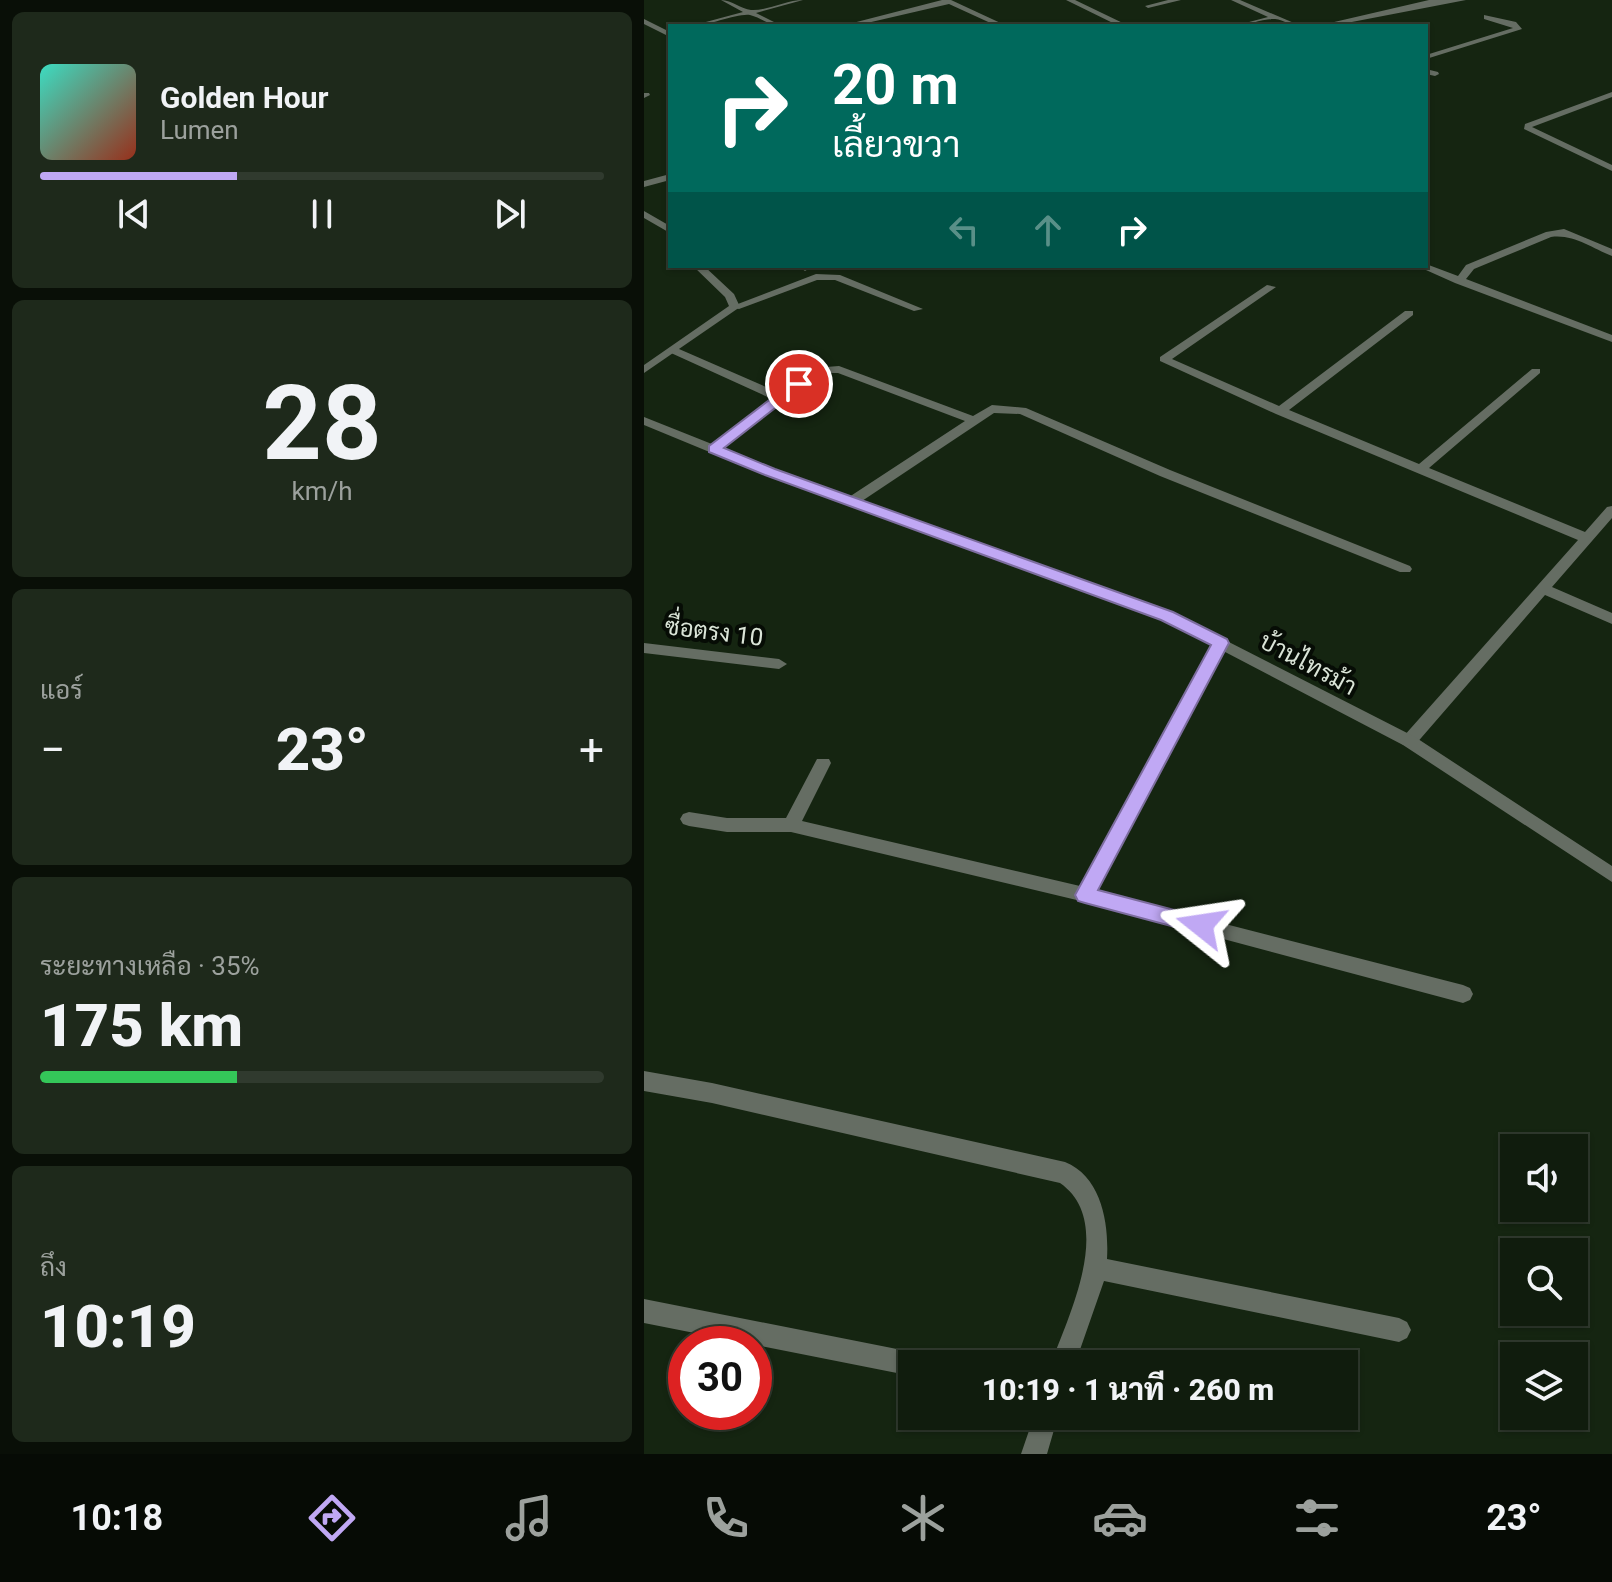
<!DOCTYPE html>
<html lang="th">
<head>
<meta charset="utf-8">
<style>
	body { margin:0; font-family:Roboto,Sarabun,sans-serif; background:#1e291b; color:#f1f3f6; height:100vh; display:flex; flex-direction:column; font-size:30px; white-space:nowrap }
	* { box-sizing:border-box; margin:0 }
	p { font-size:26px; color:#9ca19d }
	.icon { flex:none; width:44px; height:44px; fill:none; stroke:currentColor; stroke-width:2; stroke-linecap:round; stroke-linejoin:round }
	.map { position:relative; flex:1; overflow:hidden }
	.details { display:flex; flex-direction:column; gap:12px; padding:12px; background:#090f07; width:644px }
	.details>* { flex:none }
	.banner { position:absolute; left:24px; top:24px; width:760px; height:244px; border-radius:0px; box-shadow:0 2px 6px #0004,0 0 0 2px #303a2e; background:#00695c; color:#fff; overflow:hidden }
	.controls { position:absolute; left:856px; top:1134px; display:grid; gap:16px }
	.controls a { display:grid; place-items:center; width:88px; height:88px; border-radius:0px; background:#101c0d; box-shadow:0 2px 6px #0004,0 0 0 2px #303a2e; font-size:40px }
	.speed { position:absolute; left:24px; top:1326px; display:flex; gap:16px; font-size:40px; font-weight:700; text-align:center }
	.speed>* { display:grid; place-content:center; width:104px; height:104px; border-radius:50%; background:#101c0d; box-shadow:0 2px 6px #0004,0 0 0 2px #303a2e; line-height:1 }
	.speed .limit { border:12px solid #d22; background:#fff; color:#111 }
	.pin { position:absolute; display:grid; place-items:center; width:68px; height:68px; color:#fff; margin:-34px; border:4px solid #fff; border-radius:50%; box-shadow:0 2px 8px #0007 }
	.me { position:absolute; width:88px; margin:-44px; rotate:285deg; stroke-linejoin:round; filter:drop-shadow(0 0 6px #0008) }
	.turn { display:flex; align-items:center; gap:28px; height:168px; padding:0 32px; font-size:36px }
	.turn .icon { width:104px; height:104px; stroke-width:2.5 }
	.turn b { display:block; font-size:56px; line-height:68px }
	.lanes { display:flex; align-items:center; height:76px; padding:0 32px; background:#0003; justify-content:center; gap:40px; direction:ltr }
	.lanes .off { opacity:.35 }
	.big { font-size:60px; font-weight:800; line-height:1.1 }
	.details .card { flex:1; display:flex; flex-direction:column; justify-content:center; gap:12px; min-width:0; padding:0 28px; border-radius:12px; background:#1e291b }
	.details .dial { align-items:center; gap:0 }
	.dial b { font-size:104px; line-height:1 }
	.song { display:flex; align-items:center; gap:24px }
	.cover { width:96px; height:96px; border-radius:12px; background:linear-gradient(135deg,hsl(170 70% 55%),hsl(10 70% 35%)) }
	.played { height:8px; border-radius:4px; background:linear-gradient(90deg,#c0a8f4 35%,#303a2e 35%) }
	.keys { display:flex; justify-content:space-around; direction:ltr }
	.heat { display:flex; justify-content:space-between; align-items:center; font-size:44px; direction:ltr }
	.charge { height:12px; border-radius:6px; background:linear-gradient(90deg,#34c759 35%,#303a2e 0) }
	.trip { position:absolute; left:254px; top:1350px; width:460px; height:80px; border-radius:0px; background:#101c0d; box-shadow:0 2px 6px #0004,0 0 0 2px #303a2e; font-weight:800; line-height:80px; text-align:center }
	.tab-bar { display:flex; height:128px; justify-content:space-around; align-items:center; background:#060b05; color:#9ca19d }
	.tab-bar .icon { width:56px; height:56px }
	.tab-bar .active { color:#c0a8f4 }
	.tab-bar b { font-size:36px; color:#f1f3f6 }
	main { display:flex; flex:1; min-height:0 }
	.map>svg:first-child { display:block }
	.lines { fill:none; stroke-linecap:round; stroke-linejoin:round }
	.service { fill:#656d63; fill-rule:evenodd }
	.minor { fill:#656d63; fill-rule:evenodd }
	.tertiary { fill:#656d63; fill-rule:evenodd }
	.route { fill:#c0a8f4; stroke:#7d6d9f; stroke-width:2 }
	.labels { text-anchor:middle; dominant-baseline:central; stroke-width:8; stroke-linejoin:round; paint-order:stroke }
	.street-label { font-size:24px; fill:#dae4d7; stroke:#060c05 }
</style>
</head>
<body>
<main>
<section class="details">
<div class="card">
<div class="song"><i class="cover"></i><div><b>Golden Hour</b><p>Lumen</p></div></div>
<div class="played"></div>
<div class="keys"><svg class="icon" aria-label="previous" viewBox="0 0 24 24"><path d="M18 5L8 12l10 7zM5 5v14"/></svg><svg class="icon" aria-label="pause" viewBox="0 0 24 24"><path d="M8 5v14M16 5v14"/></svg><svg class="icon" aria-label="next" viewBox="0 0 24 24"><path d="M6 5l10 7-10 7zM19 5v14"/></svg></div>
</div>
<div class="card dial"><b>28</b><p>km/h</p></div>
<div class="card"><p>แอร์</p>
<div class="heat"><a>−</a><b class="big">23°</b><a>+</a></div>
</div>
<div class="card"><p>ระยะทางเหลือ · 35%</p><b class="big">175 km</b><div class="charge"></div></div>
<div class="card"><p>ถึง</p><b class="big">10:19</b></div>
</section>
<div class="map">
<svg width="968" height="1454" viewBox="0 0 968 1454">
	<rect width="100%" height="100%" fill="#152511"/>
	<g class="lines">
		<path class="service" d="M 26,174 L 26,180 L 0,187 L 0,181 Z
			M 172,274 L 196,275 L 279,309 L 270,311 L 191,280 L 173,280 L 95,309 L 86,307 Z
			M 27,349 L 35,349 L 136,393 L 169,368 L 195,366 L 329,416 L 348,405 L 382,408 L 526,470 L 766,566 L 768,569 L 766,572 L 756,572 L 516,476 L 376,414 L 350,413 L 212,505 L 202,505 L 202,499 L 321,421 L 194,373 L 176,373 L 70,453 L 66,452 L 66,446 L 128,399 L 27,353 Z"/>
		<path class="minor" d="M 77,0 C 88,0 97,9 107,10 C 123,11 142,0 159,0 L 112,13 L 138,26 C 125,26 118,18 106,15 C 94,13 64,26 47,26 L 99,12 Z
			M 298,0 L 307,0 L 363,26 L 353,26 L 305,4 L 210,26 L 197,26 Z
			M 422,0 L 431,0 L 485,26 L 475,26 Z
			M 524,0 L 537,0 L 504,8 L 501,6 Z
			M 587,0 L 596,0 L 657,26 C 647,26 640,20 631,19 C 618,18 604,26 590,26 L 624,17 Z
			M 785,0 L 822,0 L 687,26 L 673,26 Z
			M 840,15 L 872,22 L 878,29 L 782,59 L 782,55 L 869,28 L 840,19 Z
			M 0,19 L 26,32 L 26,37 L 0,24 Z
			M 782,69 L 794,72 L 795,74 L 791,76 L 782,74 Z
			M 968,92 L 968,97 L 888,127 L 968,165 L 968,171 L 880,129 L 881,124 Z
			M 0,93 L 5,93 L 6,95 L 0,98 Z
			M 0,211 L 26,226 L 26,233 L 0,218 Z
			M 920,229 L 968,249 L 968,256 C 947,248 930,234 907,237 L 830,269 L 822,279 L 968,335 L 968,342 L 811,283 L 773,266 L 782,264 L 814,276 L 822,265 L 902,232 Z
			M 49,266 L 60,266 L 90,294 L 96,307 L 0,373 L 0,365 L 85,306 L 81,297 Z
			M 154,266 L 165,266 L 166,268 L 161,271 Z
			M 623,285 L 632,287 L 528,359 L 635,406 L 761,311 L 769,311 L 769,315 L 645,410 L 775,464 L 888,369 L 896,369 L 896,373 L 785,468 L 941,532 L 963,507 L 968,506 L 968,518 L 908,587 L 968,613 L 968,624 L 901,595 L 771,745 L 759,745 L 757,741 L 759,737 L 934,540 L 632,414 L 516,361 L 516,357 Z
			M 577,638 L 584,643 L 453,891 L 819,985 L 826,988 L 829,994 L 826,1000 L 819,1003 L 441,902 L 147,832 L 83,832 L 45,826 L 39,824 L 36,819 L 39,814 L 45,812 L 83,818 L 142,818 L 173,759 L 185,759 L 187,763 L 158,821 L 436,886 L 570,643 Z
			M 0,643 L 135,659 L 143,664 L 135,669 L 0,653 Z
			M 0,1071 L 68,1083 L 421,1162 C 458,1177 465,1224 463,1259 L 755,1318 L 763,1322 L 767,1330 L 763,1338 L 755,1342 L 460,1281 L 431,1364 L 407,1364 C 424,1316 472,1222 416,1183 L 68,1103 L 0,1091 Z
			M 0,1299 L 268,1352 L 276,1356 L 280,1364 L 268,1364 L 268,1376 L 0,1323 Z
			M 390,1416 L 414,1416 L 403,1454 L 377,1454 Z"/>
		<path class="tertiary" d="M 0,417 L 131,469 L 528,613 L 771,737 L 968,866 L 968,882 L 759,745 L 518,619 L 121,475 L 0,425 Z"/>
	</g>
	<path class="route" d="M 150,381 L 162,384 L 80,448 L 131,469 L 529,612 L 583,639 L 585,643 L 454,890 L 565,919 L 568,925 L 565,931 L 557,934 L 441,903 L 434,901 L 431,895 L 567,645 L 517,620 L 121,475 L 65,452 L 65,446 Z"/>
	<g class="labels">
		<g class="street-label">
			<text transform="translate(70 632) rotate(7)">ซื่อตรง 10</text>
			<text transform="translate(664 664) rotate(28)">บ้านไทรม้า</text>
		</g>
	</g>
</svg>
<div class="controls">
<a><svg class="icon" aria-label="sound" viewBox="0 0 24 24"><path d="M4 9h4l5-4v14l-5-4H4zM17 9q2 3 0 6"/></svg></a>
<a><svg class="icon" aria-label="search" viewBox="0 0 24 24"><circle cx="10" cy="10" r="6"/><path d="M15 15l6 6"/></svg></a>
<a><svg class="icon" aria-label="layers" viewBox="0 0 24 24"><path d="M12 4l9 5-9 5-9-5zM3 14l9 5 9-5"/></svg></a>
</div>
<div class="speed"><div class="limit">30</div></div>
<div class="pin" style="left:155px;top:384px;background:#d93025"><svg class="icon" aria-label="arrive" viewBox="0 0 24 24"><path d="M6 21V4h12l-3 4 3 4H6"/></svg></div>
<svg class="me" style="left:557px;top:925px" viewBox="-20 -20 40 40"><path d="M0-17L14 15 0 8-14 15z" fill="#c0a8f4" stroke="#fff" stroke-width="4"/></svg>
<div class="trip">10:19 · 1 นาที · 260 m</div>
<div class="banner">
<div class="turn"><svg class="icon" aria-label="right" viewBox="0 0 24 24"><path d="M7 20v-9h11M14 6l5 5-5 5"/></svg><div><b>20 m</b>เลี้ยวขวา</div></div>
<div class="lanes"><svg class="icon off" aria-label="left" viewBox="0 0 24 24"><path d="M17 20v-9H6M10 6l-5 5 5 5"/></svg><svg class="icon off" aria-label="ahead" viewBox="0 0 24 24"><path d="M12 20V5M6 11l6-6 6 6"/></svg><svg class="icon" aria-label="right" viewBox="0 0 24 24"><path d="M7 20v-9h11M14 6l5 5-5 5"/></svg></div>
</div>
</div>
</main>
<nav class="tab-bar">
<b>10:18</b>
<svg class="icon active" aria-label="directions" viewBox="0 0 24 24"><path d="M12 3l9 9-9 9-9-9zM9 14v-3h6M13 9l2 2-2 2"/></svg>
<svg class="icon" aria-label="music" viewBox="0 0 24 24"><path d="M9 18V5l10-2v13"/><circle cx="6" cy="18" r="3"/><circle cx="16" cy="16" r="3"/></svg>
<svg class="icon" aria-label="phone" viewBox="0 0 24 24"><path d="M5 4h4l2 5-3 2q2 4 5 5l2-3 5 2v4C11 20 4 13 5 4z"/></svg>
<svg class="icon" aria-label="climate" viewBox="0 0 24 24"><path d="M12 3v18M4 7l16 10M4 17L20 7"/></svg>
<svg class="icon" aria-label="car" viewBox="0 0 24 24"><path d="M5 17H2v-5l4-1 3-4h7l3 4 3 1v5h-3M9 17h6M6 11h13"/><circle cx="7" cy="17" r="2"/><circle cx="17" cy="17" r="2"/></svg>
<svg class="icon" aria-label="filters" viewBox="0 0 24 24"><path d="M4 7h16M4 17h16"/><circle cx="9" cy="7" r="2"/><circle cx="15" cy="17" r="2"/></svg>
<b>23°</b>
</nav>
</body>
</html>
